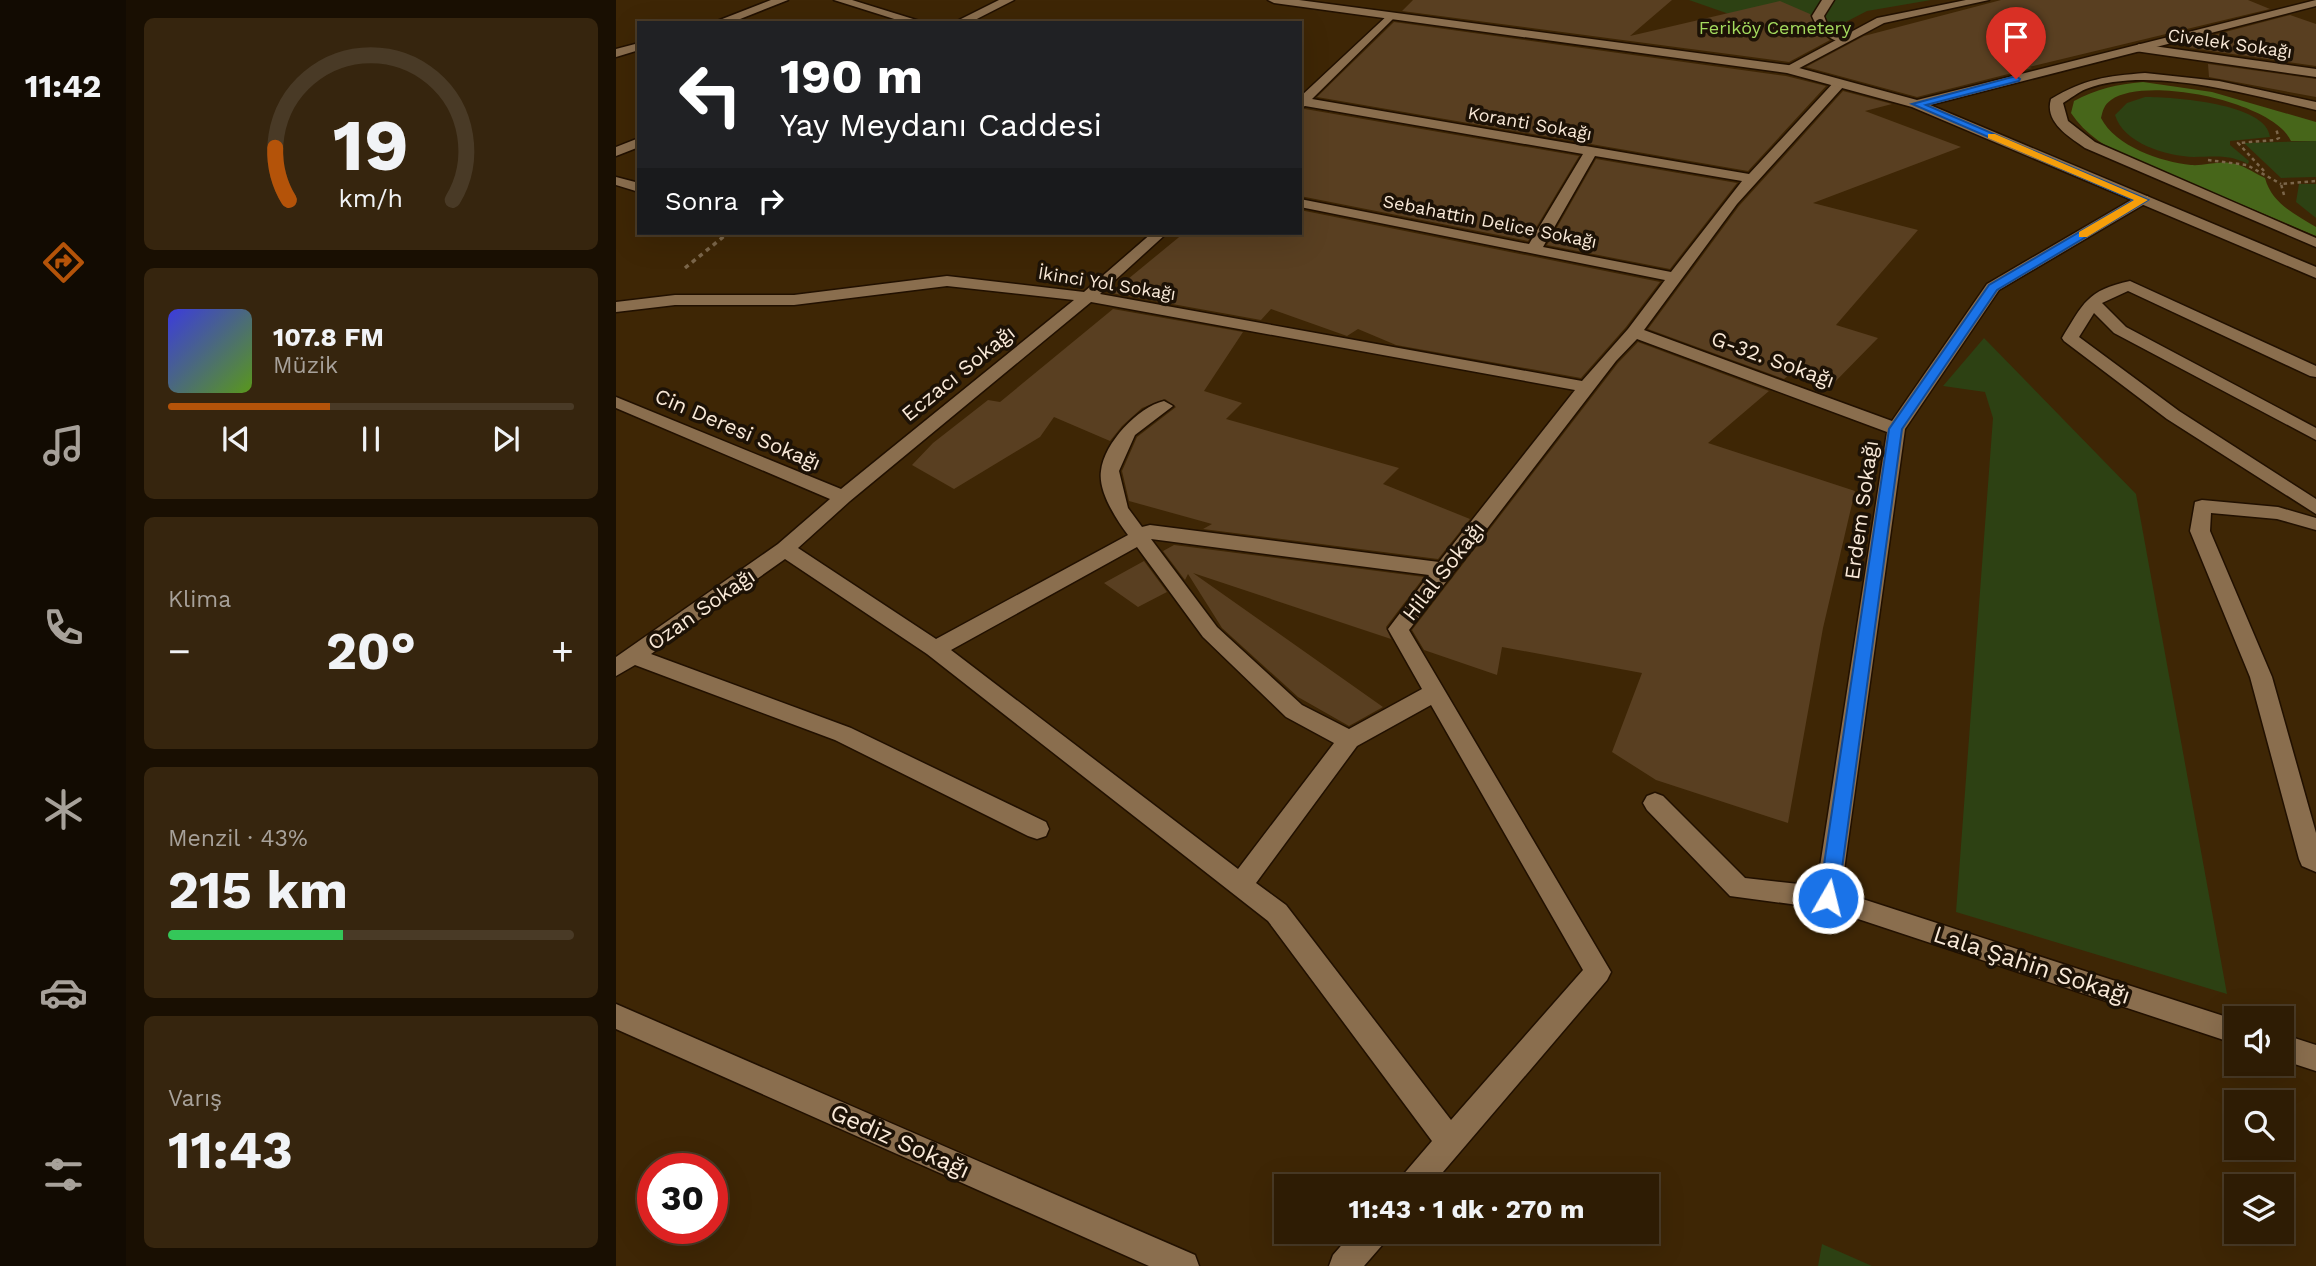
<!DOCTYPE html>
<html lang="tr">
<head>
<meta charset="utf-8">
<style>
	body { margin:0; font-family:"Work Sans",sans-serif; background:#36250e; color:#f1f3f6; height:100vh; display:flex; flex-direction:column; font-size:26px; white-space:nowrap }
	* { box-sizing:border-box; margin:0 }
	p { font-size:23px; color:#a7a19a }
	.icon { flex:none; width:38px; height:38px; fill:none; stroke:currentColor; stroke-width:2; stroke-linecap:round; stroke-linejoin:round }
	.map { position:relative; flex:1; overflow:hidden }
	.panel { display:flex; flex-direction:column; gap:18px; padding:18px; background:#190f02; width:490px }
	.panel>* { flex:none }
	.top-card { position:absolute; left:21px; top:21px; width:665px; height:214px; border-radius:0px; box-shadow:0 7px 28px #0002,0 0 0 2px #493a26; background:#202124; color:#fff; overflow:hidden }
	.tools { position:absolute; left:1608px; top:1006px; display:grid; gap:14px }
	.tools a { display:grid; place-items:center; width:70px; height:70px; border-radius:0px; background:#2e1c04; box-shadow:0 7px 28px #0002,0 0 0 2px #493a26; font-size:35px }
	.speed { position:absolute; left:21px; top:1153px; display:flex; gap:14px; font-size:35px; font-weight:700; text-align:center }
	.speed>* { display:grid; place-content:center; width:91px; height:91px; border-radius:50%; background:#2e1c04; box-shadow:0 7px 28px #0002,0 0 0 2px #493a26; line-height:1 }
	.speed .limit { border:10px solid #d22; background:#fff; color:#111 }
	.pin { position:absolute; display:grid; place-items:center; width:60px; height:60px; color:#fff; margin:-72px -30px; border-radius:50% 50% 50% 0; rotate:-45deg; box-shadow:0 0 7px #0007 }
	.pin .icon { rotate:45deg }
	.me { position:absolute; width:77px; margin:-38px; rotate:8deg; stroke-linejoin:round; filter:drop-shadow(0 0 5px #0008) }
	.turn { display:flex; align-items:center; gap:24px; height:147px; padding:0 28px; font-size:32px }
	.turn .icon { width:91px; height:91px; stroke-width:2.5 }
	.turn b { display:block; font-size:49px; line-height:60px }
	.then { display:flex; align-items:center; height:66px; padding:0 28px; background:#0003; gap:14px; font-size:26px }
	.big { font-size:52px; font-weight:700; line-height:1.1 }
	.panel .widget { flex:1; display:flex; flex-direction:column; justify-content:center; gap:10px; min-width:0; padding:0 24px; border-radius:10px; background:#36250e }
	.panel .dial { align-items:center; gap:0 }
	.dial svg { height:182px; overflow:visible; fill:none; stroke:#493a26; stroke-width:7; stroke-linecap:round; text-anchor:middle }
	.dial text { fill:#f1f3f6; stroke:none }
	.song { display:flex; align-items:center; gap:21px }
	.cover { width:84px; height:84px; border-radius:10px; background:linear-gradient(135deg,hsl(240 70% 55%),hsl(90 70% 35%)) }
	.played { height:7px; border-radius:4px; background:linear-gradient(90deg,#b45309 40%,#493a26 40%) }
	.keys { display:flex; justify-content:space-around; direction:ltr }
	.heat { display:flex; justify-content:space-between; align-items:center; font-size:38px; direction:ltr }
	.charge { height:10px; border-radius:5px; background:linear-gradient(90deg,#34c759 43%,#493a26 0) }
	.trip { position:absolute; left:658px; top:1174px; width:385px; height:70px; border-radius:0px; background:#2e1c04; box-shadow:0 7px 28px #0002,0 0 0 2px #493a26; font-weight:700; line-height:70px; text-align:center }
	main { display:flex; flex:1; min-height:0 }
	.tab-bar { display:flex; flex-direction:column; width:126px; justify-content:space-around; align-items:center; background:#120b02; color:#a7a19a }
	.tab-bar .icon { width:49px; height:49px }
	.tab-bar .selected { color:#b45309 }
	.tab-bar b { font-size:32px; color:#f1f3f6 }
	.map>svg:first-child { display:block }
	.green { fill:#2d4113 }
	.forest { fill:#47661a }
	.building { fill:#593f21 }
	.lines { fill:none; stroke-linecap:round; stroke-linejoin:round }
	.service-casing { stroke:#211000; stroke-width:3 }
	.minor-casing { stroke:#211000; stroke-width:3 }
	.tertiary-casing { stroke:#211000; stroke-width:3 }
	.secondary-casing { stroke:#211000; stroke-width:3 }
	.path-far1 { stroke:#7b664a; stroke-width:2.5; stroke-dasharray:3.5 3.5; stroke-linecap:butt }
	.path { stroke:#7b664a; stroke-width:3.5; stroke-dasharray:4.5 4.5; stroke-linecap:butt }
	.service { fill:#8a6e4e; fill-rule:evenodd }
	.minor { fill:#8a6e4e; fill-rule:evenodd }
	.tertiary { fill:#8a6e4e; fill-rule:evenodd }
	.secondary { fill:#8a6e4e; fill-rule:evenodd }
	.route { fill:#1a73e8; stroke:#114b97; stroke-width:2 }
	.slow { fill:#f59e0b }
	.labels { text-anchor:middle; dominant-baseline:central; stroke-width:7; stroke-linejoin:round; paint-order:stroke }
	.far-park-label { font-size:18px; fill:#a4db5e; stroke:#1d1206 }
	.far-street-label { font-size:18px; fill:#f9e9d8; stroke:#1d1206 }
	.street-label { font-size:21px; fill:#f9e9d8; stroke:#1d1206 }
	.near-street-label { font-size:24px; fill:#f9e9d8; stroke:#1d1206 }
</style>
</head>
<body>
<main>
<nav class="tab-bar">
<b>11:42</b>
<svg class="icon selected" aria-label="directions" viewBox="0 0 24 24"><path d="M12 3l9 9-9 9-9-9zM9 14v-3h6M13 9l2 2-2 2"/></svg>
<svg class="icon" aria-label="music" viewBox="0 0 24 24"><path d="M9 18V5l10-2v13"/><circle cx="6" cy="18" r="3"/><circle cx="16" cy="16" r="3"/></svg>
<svg class="icon" aria-label="phone" viewBox="0 0 24 24"><path d="M5 4h4l2 5-3 2q2 4 5 5l2-3 5 2v4C11 20 4 13 5 4z"/></svg>
<svg class="icon" aria-label="climate" viewBox="0 0 24 24"><path d="M12 3v18M4 7l16 10M4 17L20 7"/></svg>
<svg class="icon" aria-label="car" viewBox="0 0 24 24"><path d="M5 17H2v-5l4-1 3-4h7l3 4 3 1v5h-3M9 17h6M6 11h13"/><circle cx="7" cy="17" r="2"/><circle cx="17" cy="17" r="2"/></svg>
<svg class="icon" aria-label="filters" viewBox="0 0 24 24"><path d="M4 7h16M4 17h16"/><circle cx="9" cy="7" r="2"/><circle cx="15" cy="17" r="2"/></svg>
</nav>
<section class="panel">
<div class="widget dial"><svg viewBox="0 0 100 80">
<path d="M14 69A42 42 0 1 1 86 69"/>
<path d="M14 69A42 42 0 0 1 8 46" stroke="#b45309"/>
<text x="50" y="56" font-size="32" font-weight="700">19</text>
<text x="50" y="72" font-size="11">km/h</text>
</svg></div>
<div class="widget">
<div class="song"><i class="cover"></i><div><b>107.8 FM</b><p>Müzik</p></div></div>
<div class="played"></div>
<div class="keys"><svg class="icon" aria-label="previous" viewBox="0 0 24 24"><path d="M18 5L8 12l10 7zM5 5v14"/></svg><svg class="icon" aria-label="pause" viewBox="0 0 24 24"><path d="M8 5v14M16 5v14"/></svg><svg class="icon" aria-label="next" viewBox="0 0 24 24"><path d="M6 5l10 7-10 7zM19 5v14"/></svg></div>
</div>
<div class="widget"><p>Klima</p>
<div class="heat"><a>−</a><b class="big">20°</b><a>+</a></div>
</div>
<div class="widget"><p>Menzil · 43%</p><b class="big">215 km</b><div class="charge"></div></div>
<div class="widget"><p>Varış</p><b class="big">11:43</b></div>
</section>
<div class="map">
<svg width="1700" height="1266" viewBox="0 0 1700 1266">
	<rect width="100%" height="100%" fill="#3e2605"/>
	<path class="green" d="M 1073,0 L 1315,0 L 1251,11 L 1166,55 L 1113,14 Z
		M 1529,97 C 1556,97 1651,103 1654,137 L 1614,141 L 1614,145 L 1633,161 L 1632,164 C 1612,154 1598,157 1578,157 C 1550,156 1507,143 1499,115 L 1511,103 Z
		M 1700,141 L 1700,177 L 1665,178 L 1628,143 Z
		M 1683,184 L 1700,184 L 1700,218 L 1680,202 Z
		M 1368,338 L 1520,494 L 1611,994 L 1340,912 L 1377,418 L 1369,392 L 1327,386 Z
		M 1206,1244 L 1256,1266 L 1202,1266 Z"/>
	<path class="forest" d="M 1527,82 L 1596,92 L 1700,122 L 1700,141 L 1675,141 C 1658,102 1530,75 1495,100 C 1488,105 1487,110 1485,118 C 1499,146 1545,162 1575,165 C 1588,166 1601,161 1614,163 C 1626,164 1638,173 1649,178 C 1656,204 1679,214 1700,227 L 1700,236 C 1665,221 1630,206 1595,192 C 1551,174 1482,155 1455,113 L 1458,101 C 1481,89 1501,84 1527,82 Z"/>
	<path class="building" d="M 797,0 L 1056,0 L 1014,36 L 1164,1 L 1194,14 L 1199,28 L 1214,40 L 1173,62 L 786,11 Z
		M 1385,0 L 1632,0 L 1654,9 L 1413,67 L 1416,68 L 1301,97 L 1190,67 L 1248,36 Z
		M 1674,15 L 1700,24 L 1700,66 L 1574,48 L 1571,42 Z
		M 778,22 L 1170,76 L 1210,86 L 1132,171 L 701,97 Z
		M 1592,64 L 1700,79 L 1700,97 L 1593,77 Z
		M 1227,91 L 1276,104 L 1249,111 L 1345,147 L 1197,203 L 1302,230 L 1220,325 L 1262,338 L 1212,389 L 1173,375 L 1168,379 L 1032,329 L 1123,206 Z
		M 689,109 L 963,156 L 912,241 L 684,196 L 684,110 Z
		M 980,159 L 1121,183 L 1054,269 L 931,245 Z
		M 684,210 L 1044,282 L 1010,327 L 965,378 L 780,345 L 742,329 L 731,336 L 655,309 L 645,320 L 495,293 L 568,233 L 684,233 Z
		M 497,309 L 627,332 L 588,391 L 626,403 L 610,419 L 783,468 L 767,484 L 854,519 L 822,559 L 587,529 L 596,524 L 513,501 L 506,471 L 521,437 L 560,407 L 549,399 L 526,408 L 506,426 L 494,441 L 438,417 L 424,437 L 338,489 L 296,465 L 317,443 L 372,400 L 384,402 Z
		M 1022,342 L 1153,391 L 1092,443 L 1239,491 L 1207,628 L 1172,823 L 1040,780 L 996,752 L 1026,673 L 886,647 L 881,675 L 808,650 L 796,630 L 1002,363 Z
		M 558,545 L 808,577 L 770,627 L 775,639 L 577,573 L 767,707 L 733,726 L 682,697 L 606,628 L 572,574 L 569,580 L 547,551 Z
		M 528,561 L 551,592 L 522,607 L 488,583 Z"/>
	<g class="lines">
		<defs>
			<path id="service" d="M 1206,0 L 1218,0 L 1208,16 L 1211,24 L 1231,38 L 1231,42 C 1216,44 1201,29 1196,16 Z
				M 1529,73 L 1603,81 L 1700,102 L 1700,110 C 1636,95 1532,65 1470,89 C 1462,92 1454,99 1447,103 L 1452,121 L 1479,142 L 1700,238 L 1700,247 L 1469,148 C 1453,137 1428,122 1435,99 C 1468,79 1491,76 1529,73 Z
				M 1514,281 L 1700,366 L 1700,377 L 1694,376 L 1512,291 L 1486,303 L 1510,327 L 1700,428 L 1700,440 L 1498,333 L 1478,313 L 1463,337 L 1563,411 L 1700,499 L 1700,514 L 1551,419 L 1448,341 L 1446,338 C 1467,304 1471,290 1514,281 Z
				M 1586,500 L 1662,507 L 1700,518 L 1700,530 L 1661,519 L 1595,513 L 1594,531 L 1656,677 L 1700,833 L 1700,872 L 1686,866 L 1683,859 L 1634,677 L 1574,531 L 1579,502 Z"/>
			<path id="minor" d="M 155,0 L 172,0 L 114,23 L 96,23 Z
				M 218,0 L 236,0 L 310,23 L 291,23 Z
				M 383,0 L 398,0 L 353,23 L 337,23 Z
				M 774,13 L 780,16 L 778,18 L 696,99 L 1133,174 L 1219,81 L 1227,81 L 1227,87 L 1121,204 L 1028,330 L 1276,421 L 1371,284 L 1522,196 L 1532,196 L 1532,202 L 1383,290 L 1289,429 L 1225,892 L 1620,1020 L 1620,1044 L 1212,909 L 1114,896 L 1031,810 L 1027,803 L 1031,796 L 1039,793 L 1047,796 L 1129,878 L 1201,886 L 1271,432 L 1021,339 L 1000,361 L 793,630 L 995,972 L 991,980 L 815,1186 L 781,1186 L 786,1176 L 816,1141 L 652,921 L 311,654 L 169,559 L 35,654 L 235,728 L 430,822 L 433,829 L 430,836 L 421,839 L 412,836 L 219,740 L 19,665 L 0,676 L 0,657 L 162,544 L 214,499 L 0,408 L 0,397 L 225,489 L 458,300 L 331,286 L 178,305 L 59,305 L 0,312 L 0,302 L 59,295 L 178,295 L 331,276 L 468,292 L 536,233 L 551,233 L 484,294 L 966,381 L 1012,329 L 1049,280 L 684,207 L 684,199 L 913,244 L 967,154 L 689,106 L 684,108 L 684,97 ZM 979,156 L 1126,181 L 1055,272 L 927,247 ZM 475,302 L 959,390 L 823,562 L 534,525 L 526,527 L 512,508 L 503,471 L 519,435 L 557,406 L 548,401 C 522,407 488,443 485,471 C 482,491 500,519 512,535 L 320,639 L 182,548 L 234,501 ZM 535,539 L 813,575 L 772,629 L 806,689 L 733,729 L 686,705 L 601,627 ZM 521,547 L 587,637 L 670,717 L 718,743 L 622,869 L 335,650 ZM 815,705 L 967,970 L 835,1120 L 670,905 L 640,883 L 741,746 Z
				M 23,43 L 23,50 L 0,57 L 0,49 Z
				M 1523,44 L 1700,69 L 1700,77 L 1519,51 L 1517,48 Z
				M 23,138 L 23,147 L 0,156 L 0,147 Z
				M 0,177 L 23,183 L 23,192 L 0,185 Z
				M 0,1004 L 579,1255 L 583,1266 L 533,1266 L 0,1029 Z
				M 1666,1034 L 1700,1045 L 1700,1071 L 1666,1060 Z
				M 737,1232 L 772,1232 L 768,1243 L 748,1266 L 713,1266 L 717,1255 Z"/>
			<path id="tertiary" d="M 652,0 L 683,0 L 1172,65 L 1301,100 L 1700,0 L 1700,6 L 1314,105 L 1700,267 L 1700,278 L 1296,107 L 1171,73 L 658,3 Z"/>
			<path id="secondary" d="M 1350,0 L 1373,0 L 1268,23 L 1176,72 L 1166,69 L 1261,18 Z"/>
		</defs>
		<use href="#service" class="service-casing"/>
		<use href="#minor" class="minor-casing"/>
		<use href="#tertiary" class="tertiary-casing"/>
		<use href="#secondary" class="secondary-casing"/>
		<path class="path-far1" d="M 1592,160 L 1631,165 L 1665,184
			M 1648,171 L 1622,143 L 1659,140 L 1663,138 L 1660,129
			M 1668,195 L 1665,184 L 1700,181"/>
		<path class="path" d="M 69,268 L 112,233"/>
		<use href="#service" class="service"/>
		<use href="#minor" class="minor"/>
		<use href="#tertiary" class="tertiary"/>
		<use href="#secondary" class="secondary"/>
	</g>
	<path class="route" d="M 1400,76 L 1404,79 L 1403,81 L 1310,105 L 1532,200 L 1381,290 L 1286,429 L 1222,898 L 1219,904 L 1212,906 L 1205,904 L 1203,898 L 1273,429 L 1373,285 L 1518,200 L 1296,104 Z"/>
	<path class="slow" d="M 1372,134 L 1379,134 L 1532,200 L 1471,237 L 1463,237 L 1463,232 L 1518,200 L 1372,138 Z"/>
	<g class="labels">
		<g class="far-park-label">
			<text x="1159" y="27">Feriköy Cemetery</text>
		</g>
		<g class="far-street-label">
			<text transform="translate(1614 43) rotate(8)">Civelek Sokağı</text>
			<text transform="translate(914 123) rotate(10)">Koranti Sokağı</text>
			<text transform="translate(874 221) rotate(11)">Sebahattin Delice Sokağı</text>
			<text transform="translate(491 283) rotate(9)">İkinci Yol Sokağı</text>
		</g>
		<g class="street-label">
			<text transform="translate(1157 359) rotate(20)">G-32. Sokağı</text>
			<text transform="translate(342 373) rotate(-39)">Eczacı Sokağı</text>
			<text transform="translate(122 429) rotate(23)">Cin Deresi Sokağı</text>
			<text transform="translate(1245 510) rotate(-82)">Erdem Sokağı</text>
			<text transform="translate(827 571) rotate(-52)">Hilal Sokağı</text>
			<text transform="translate(85 609) rotate(-35)">Ozan Sokağı</text>
		</g>
		<g class="near-street-label">
			<text transform="translate(1416 965) rotate(18)">Lala Şahin Sokağı</text>
			<text transform="translate(284 1141) rotate(24)">Gediz Sokağı</text>
		</g>
	</g>
</svg>
<div class="tools">
<a><svg class="icon" aria-label="sound" viewBox="0 0 24 24"><path d="M4 9h4l5-4v14l-5-4H4zM17 9q2 3 0 6"/></svg></a>
<a><svg class="icon" aria-label="search" viewBox="0 0 24 24"><circle cx="10" cy="10" r="6"/><path d="M15 15l6 6"/></svg></a>
<a><svg class="icon" aria-label="layers" viewBox="0 0 24 24"><path d="M12 4l9 5-9 5-9-5zM3 14l9 5 9-5"/></svg></a>
</div>
<div class="speed"><div class="limit">30</div></div>
<div class="pin" style="left:1400px;top:79px;background:#d93025"><svg class="icon" aria-label="arrive" viewBox="0 0 24 24"><path d="M6 21V4h12l-3 4 3 4H6"/></svg></div>
<svg class="me" style="left:1212px;top:898px" viewBox="-20 -20 40 40"><circle r="17" fill="#1a73e8" stroke="#fff" stroke-width="3"/><path d="M0-11L8 9 0 5-8 9z" fill="#fff"/></svg>
<div class="trip">11:43 · 1 dk · 270 m</div>
<div class="top-card">
<div class="turn"><svg class="icon" aria-label="left" viewBox="0 0 24 24"><path d="M17 20v-9H6M10 6l-5 5 5 5"/></svg><div><b>190 m</b>Yay Meydanı Caddesi</div></div>
<div class="then">Sonra<svg class="icon" aria-label="right" viewBox="0 0 24 24"><path d="M7 20v-9h11M14 6l5 5-5 5"/></svg></div>
</div>
</div>
</main>
</body>
</html>
